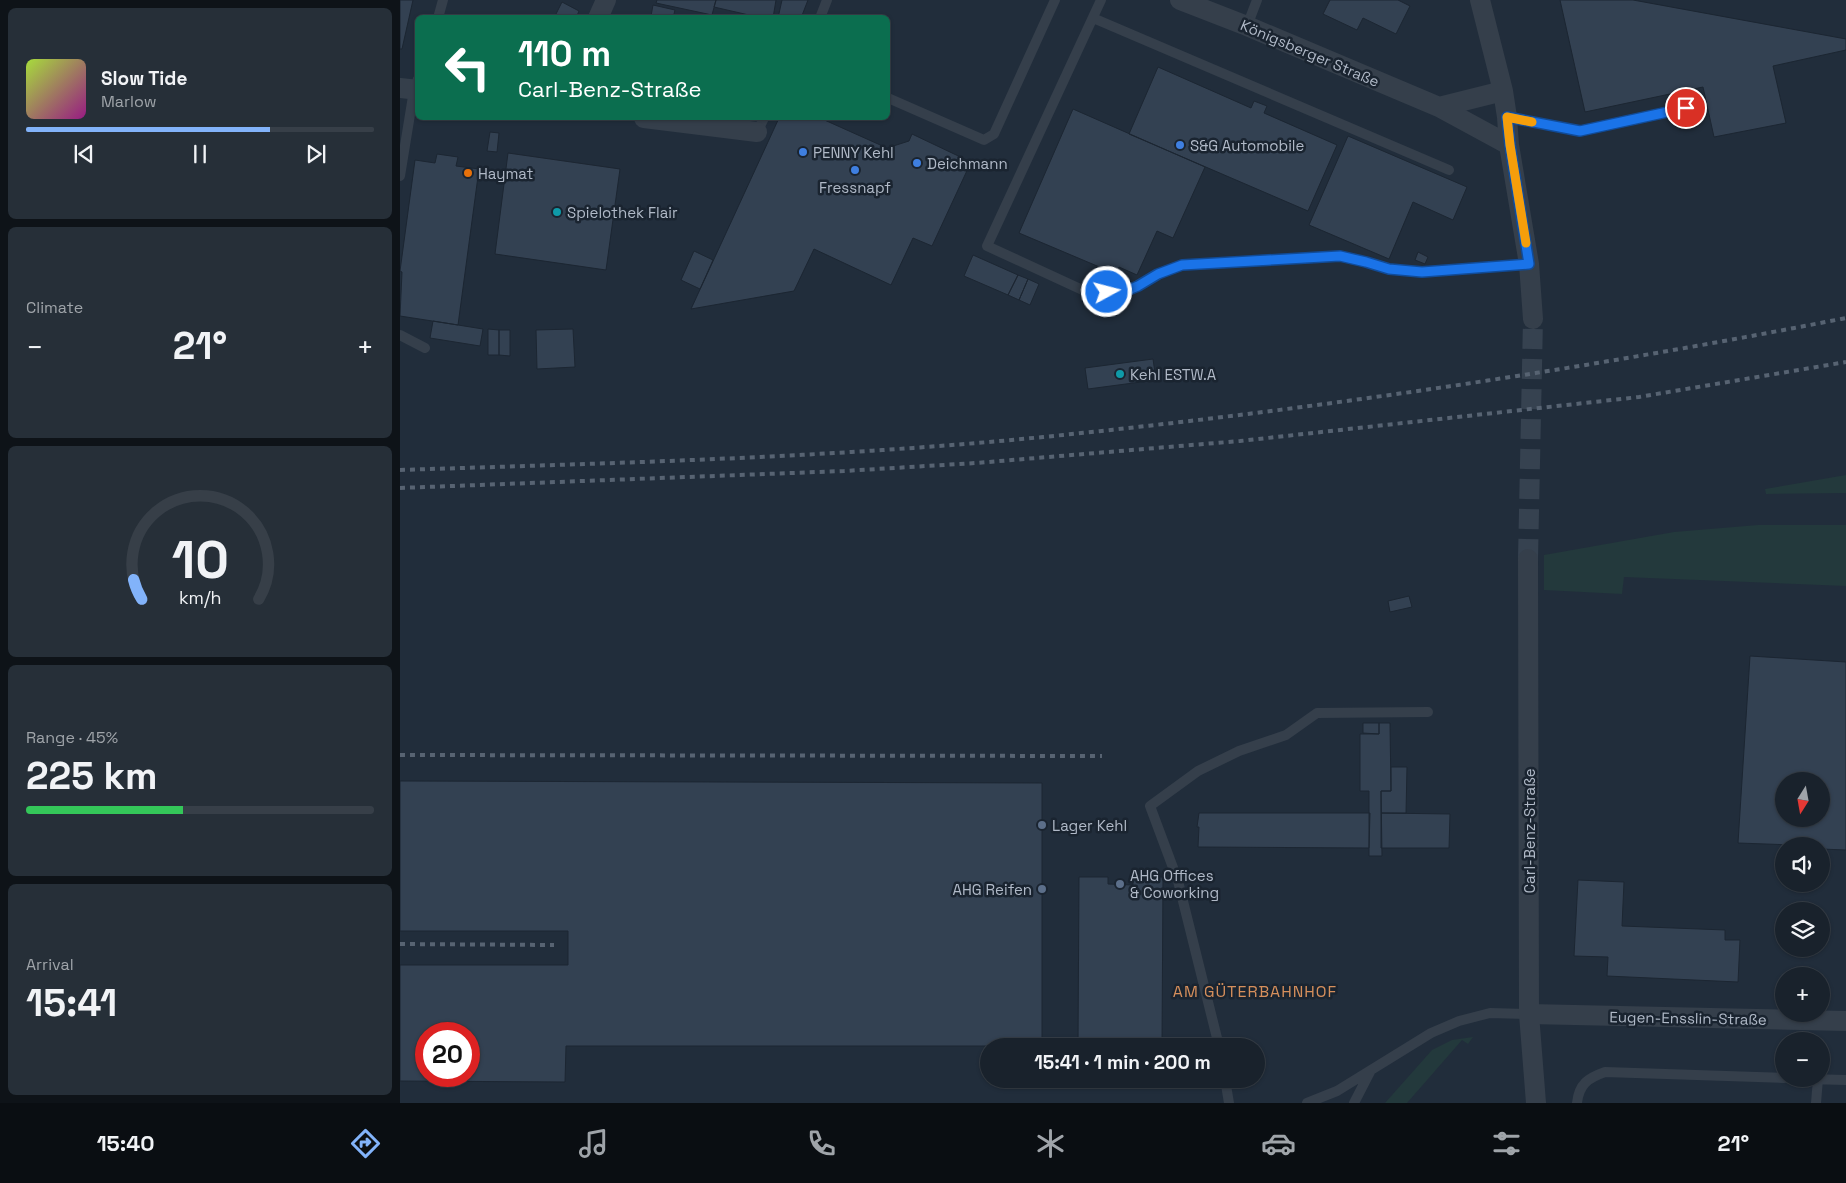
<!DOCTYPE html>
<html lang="en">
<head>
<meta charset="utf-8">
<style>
	body { margin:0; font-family:"Space Grotesk",sans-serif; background:#262f38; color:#f1f3f6; height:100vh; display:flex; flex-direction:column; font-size:19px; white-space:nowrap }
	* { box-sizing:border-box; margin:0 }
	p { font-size:16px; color:#9fa4a9 }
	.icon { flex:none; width:28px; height:28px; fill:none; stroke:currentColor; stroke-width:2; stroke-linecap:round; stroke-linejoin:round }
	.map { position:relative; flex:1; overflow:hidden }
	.details { display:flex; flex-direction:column; gap:8px; padding:8px; background:#0e1318; width:400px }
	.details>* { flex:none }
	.hud { position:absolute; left:15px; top:15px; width:475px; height:105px; border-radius:8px; box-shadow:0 1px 4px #0004,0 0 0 1px #373f48; background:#0b6e4f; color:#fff; overflow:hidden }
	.needle { width:32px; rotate:191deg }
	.buttons { position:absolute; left:1375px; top:772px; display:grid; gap:10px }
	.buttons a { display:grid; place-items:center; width:55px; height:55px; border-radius:50%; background:#19222c; box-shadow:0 1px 4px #0004,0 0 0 1px #373f48; font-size:25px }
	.speed { position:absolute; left:15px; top:1022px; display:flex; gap:10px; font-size:25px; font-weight:700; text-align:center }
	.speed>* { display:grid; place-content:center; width:65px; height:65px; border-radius:50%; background:#19222c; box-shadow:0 1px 4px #0004,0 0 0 1px #373f48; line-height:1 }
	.speed .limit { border:8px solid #d22; background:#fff; color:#111 }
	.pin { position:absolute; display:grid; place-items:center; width:42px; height:42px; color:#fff; margin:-21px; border:2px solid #fff; border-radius:50%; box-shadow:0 1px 5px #0007 }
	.me { position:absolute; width:55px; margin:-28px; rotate:83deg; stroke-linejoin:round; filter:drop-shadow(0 0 4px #0008) }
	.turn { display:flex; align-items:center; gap:18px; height:105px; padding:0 20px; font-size:22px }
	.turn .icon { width:65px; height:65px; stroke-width:2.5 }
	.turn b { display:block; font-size:35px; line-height:42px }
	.big { font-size:38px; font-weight:700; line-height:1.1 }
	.details .widget { flex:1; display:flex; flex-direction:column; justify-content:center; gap:8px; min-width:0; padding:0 18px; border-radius:8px; background:#262f38 }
	.details .dial { align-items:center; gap:0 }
	.dial svg { height:130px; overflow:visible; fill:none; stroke:#373f48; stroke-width:7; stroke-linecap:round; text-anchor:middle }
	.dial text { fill:#f1f3f6; stroke:none }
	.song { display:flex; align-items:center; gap:15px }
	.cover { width:60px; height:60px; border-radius:8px; background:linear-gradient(135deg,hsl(80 70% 55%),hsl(310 70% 35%)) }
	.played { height:5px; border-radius:2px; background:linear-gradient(90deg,#82b3fa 70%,#373f48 70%) }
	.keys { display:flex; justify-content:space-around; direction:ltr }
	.heat { display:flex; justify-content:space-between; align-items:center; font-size:28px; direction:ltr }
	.charge { height:8px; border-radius:4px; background:linear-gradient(90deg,#34c759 45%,#373f48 0) }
	.trip { position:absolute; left:580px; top:1038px; width:285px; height:50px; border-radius:25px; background:#19222c; box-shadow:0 1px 4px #0004,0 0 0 1px #373f48; font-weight:700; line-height:50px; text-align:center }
	.menu { display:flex; height:80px; justify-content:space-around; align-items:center; background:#0a0e12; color:#9fa4a9 }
	.menu .icon { width:35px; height:35px }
	.menu .on { color:#82b3fa }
	.menu b { font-size:22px; color:#f1f3f6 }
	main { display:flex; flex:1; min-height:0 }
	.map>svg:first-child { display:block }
	.green { fill:#23393c }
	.building { fill:#334152; stroke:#1c2632; fill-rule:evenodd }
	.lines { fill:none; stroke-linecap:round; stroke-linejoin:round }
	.street-tunnel { stroke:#364250; stroke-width:20; stroke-dasharray:20 10; stroke-linecap:butt }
	.lane { stroke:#353f4b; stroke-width:10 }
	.street { stroke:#353f4b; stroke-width:20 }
	.rail { stroke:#576372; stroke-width:4; stroke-dasharray:5 5; stroke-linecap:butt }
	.route-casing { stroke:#114b97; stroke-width:12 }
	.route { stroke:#1a73e8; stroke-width:9 }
	.slow { stroke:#f59e0b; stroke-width:9 }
	.shop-dot { fill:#3f7fe0; stroke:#1a2430; stroke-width:2 }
	.food-dot { fill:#e8710a; stroke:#1a2430; stroke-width:2 }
	.culture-dot { fill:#0f9aa8; stroke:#1a2430; stroke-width:2 }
	.service-dot { fill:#5c6f8a; stroke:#1a2430; stroke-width:2 }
	.labels { text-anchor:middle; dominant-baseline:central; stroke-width:5; stroke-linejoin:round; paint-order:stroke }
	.street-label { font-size:15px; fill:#b0b9c7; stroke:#1a2430 }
	.poi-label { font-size:15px; fill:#b0b9c7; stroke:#1a2430; text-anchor:start }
	.neighbourhood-label { font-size:16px; letter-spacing:1px; fill:#d68f5c; stroke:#1a2430 }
</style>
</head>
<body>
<main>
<section class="details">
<div class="widget">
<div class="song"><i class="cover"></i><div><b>Slow Tide</b><p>Marlow</p></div></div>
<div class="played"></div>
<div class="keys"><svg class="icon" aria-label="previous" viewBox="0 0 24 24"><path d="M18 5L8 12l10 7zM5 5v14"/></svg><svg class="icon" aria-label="pause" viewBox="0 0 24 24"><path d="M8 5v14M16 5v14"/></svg><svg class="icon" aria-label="next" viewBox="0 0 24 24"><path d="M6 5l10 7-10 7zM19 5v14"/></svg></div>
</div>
<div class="widget"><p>Climate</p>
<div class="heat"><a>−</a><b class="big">21°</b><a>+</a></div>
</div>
<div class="widget dial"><svg viewBox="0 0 100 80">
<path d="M14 69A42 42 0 1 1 86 69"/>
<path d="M14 69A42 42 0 0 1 9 57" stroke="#82b3fa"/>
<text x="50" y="56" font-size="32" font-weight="700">10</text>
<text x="50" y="72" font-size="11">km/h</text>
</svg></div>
<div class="widget"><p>Range · 45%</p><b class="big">225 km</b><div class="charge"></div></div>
<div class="widget"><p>Arrival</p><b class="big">15:41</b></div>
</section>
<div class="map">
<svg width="1446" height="1103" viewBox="0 0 1446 1103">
	<rect width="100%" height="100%" fill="#212d3b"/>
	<path class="green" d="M 1446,475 L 1446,493 L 1366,494 L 1365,489 Z
		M 1358,525 L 1446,525 L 1446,586 L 1224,577 L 1222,594 L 1144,590 L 1144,555 L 1274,532 Z
		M 1073,1037 L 1068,1044 L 1062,1040 L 1007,1103 L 985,1103 L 1032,1050 L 1052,1040 Z"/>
	<path class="building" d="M 0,0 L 13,0 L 2,49 L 0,49 Z
		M 257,0 L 316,0 L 312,15 L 256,3 Z
		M 316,0 L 376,0 L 373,18 L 362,18 L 314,7 Z
		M 382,0 L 408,0 L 401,18 L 378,18 Z
		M 930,0 L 998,0 L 1010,6 L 996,34 L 963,18 L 957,30 L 923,14 Z
		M 1160,0 L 1233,0 L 1446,39 L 1446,50 L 1373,66 L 1386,123 L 1314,137 L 1303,87 L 1185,112 Z
		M 162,2 L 179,11 L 176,18 L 154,18 Z
		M 253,5 L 275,10 L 273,18 L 251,16 Z
		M 758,67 L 851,108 L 854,101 L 867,106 L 864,113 L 937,145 L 908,211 L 729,134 Z
		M 673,109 L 805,167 L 773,238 L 757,231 L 737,275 L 719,267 L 716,274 L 619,233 Z
		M 379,118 L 420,118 L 487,148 L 509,141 L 512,134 L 571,162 L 532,246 L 513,238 L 491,285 L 414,249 L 394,291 L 291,309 Z
		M 90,132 L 99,133 L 97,152 L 87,151 Z
		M 948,136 L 1067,187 L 1053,220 L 1013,202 L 989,259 L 909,225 Z
		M 108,153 L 220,169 L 206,270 L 95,254 Z
		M 37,154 L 58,157 L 56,166 L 79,169 L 58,325 L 0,316 L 2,272 L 0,271 L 15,160 L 35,163 Z
		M 294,251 L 313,260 L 300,289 L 281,280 Z
		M 1018,252 L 1028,257 L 1025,264 L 1015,260 Z
		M 573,255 L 618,275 L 608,295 L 564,276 Z
		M 618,275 L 628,279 L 619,300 L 608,295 Z
		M 628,279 L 639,284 L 630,305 L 619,300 Z
		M 33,321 L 83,329 L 80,346 L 30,338 Z
		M 88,329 L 99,330 L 99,355 L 88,355 Z
		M 173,329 L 175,367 L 137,369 L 136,330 Z
		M 99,330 L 110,330 L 110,356 L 99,355 Z
		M 753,359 L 756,380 L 688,389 L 685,368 Z
		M 1009,596 L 1012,607 L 990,612 L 988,601 Z
		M 1350,656 L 1446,662 L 1446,850 L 1421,849 L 1421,846 L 1338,843 ZM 1384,781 L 1421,781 L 1421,819 L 1384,819 Z
		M 963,723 L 979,723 L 979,734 L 963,733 Z
		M 979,723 L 990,723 L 991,791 L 981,791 L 982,856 L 969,856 L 969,791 L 960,791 L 960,734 L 979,734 Z
		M 991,767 L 1007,767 L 1006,813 L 981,813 L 981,791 L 991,791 Z
		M 0,781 L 642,783 L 642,1046 L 166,1046 L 165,1082 L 0,1081 L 0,965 L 168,965 L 168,931 L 0,931 ZM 26,1034 L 69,1034 L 69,1076 L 26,1076 Z
		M 799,813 L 970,813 L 969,848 L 798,847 L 799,827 L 797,827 Z
		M 981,813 L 1050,814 L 1049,848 L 981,848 Z
		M 679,877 L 708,877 L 708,884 L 733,885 L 733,877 L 763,877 L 762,1046 L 678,1046 Z
		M 1178,880 L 1224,882 L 1222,926 L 1325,930 L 1325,940 L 1340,940 L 1338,982 L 1207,976 L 1208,957 L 1174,956 Z"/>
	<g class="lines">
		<path class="street-tunnel" d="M 1128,559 L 1133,319"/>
		<path class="lane" d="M 701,0 L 587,246 L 689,293 L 726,291 L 738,286 L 758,274 L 782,265 L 940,256 L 966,262 L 989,269 L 1022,272 L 1129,264
			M 38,18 L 43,0
			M 420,18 L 427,0
			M 693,18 L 1049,170
			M 847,26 L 857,0
			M 488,98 L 584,140 L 594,134 L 655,0
			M 1107,117 L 1179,131 L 1286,108
			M 357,132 L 364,118
			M 0,176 L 14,90 L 18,79
			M 0,335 L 25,348
			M 819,1046 L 778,881 L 750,806 L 798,771 L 839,751 L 886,735 L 917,713 L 1028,712
			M 825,1079 L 829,1103
			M 1407,1079 L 1446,1080
			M 907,1103 L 937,1091 L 1031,1033 L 1059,1021 L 1090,1013 L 1129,1014
			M 954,1103 L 971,1070
			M 1177,1103 C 1179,1084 1188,1078 1205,1072 L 1384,1078
			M 1416,1103 L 1418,1079"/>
		<path class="street" d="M 780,0 L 847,26 L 1039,107 L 1109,145
			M 1080,0 L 1103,91 L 1107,117 L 1109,145 L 1129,264 L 1133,319
			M 198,18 L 206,0
			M 0,88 L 18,90
			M 1039,107 L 1103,91
			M 244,118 L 357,132
			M 1128,559 L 1129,1014 L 1136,1103
			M 1129,1014 L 1446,1021"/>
		<path class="rail" d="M 0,470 C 214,463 429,458 643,437 C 912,410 1180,370 1446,318
			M 0,488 L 444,471 L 576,463 L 840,441 L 1239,397 L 1446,362
			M 0,755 L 702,756
			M 0,944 L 154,945"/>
	</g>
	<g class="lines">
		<defs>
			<path id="route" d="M 707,292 L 726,291 L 738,286 L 758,274 L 782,265 L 940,256 L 966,262 L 989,269 L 1022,272 L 1129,264 L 1110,145 L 1107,117 L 1180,131 L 1286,108"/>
		</defs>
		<use href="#route" class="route-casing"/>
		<use href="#route" class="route"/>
		<path class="slow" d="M 1126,243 L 1110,145 L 1107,117 L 1132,122"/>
	</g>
	<g class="shop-dot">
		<circle cx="780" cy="145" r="5"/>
		<circle cx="403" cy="152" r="5"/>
		<circle cx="517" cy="163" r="5"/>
		<circle cx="455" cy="170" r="5"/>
	</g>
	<circle class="food-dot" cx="68" cy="173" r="5"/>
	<g class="culture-dot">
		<circle cx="157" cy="212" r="5"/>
		<circle cx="720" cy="374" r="5"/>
	</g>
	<g class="service-dot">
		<circle cx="642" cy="825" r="5"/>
		<circle cx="720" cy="884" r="5"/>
		<circle cx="642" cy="889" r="5"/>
	</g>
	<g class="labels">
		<g class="street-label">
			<text transform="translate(910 53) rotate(23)">Königsberger Straße</text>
			<text transform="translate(1129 831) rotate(-90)">Carl-Benz-Straße</text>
			<text transform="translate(1288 1018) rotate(1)">Eugen-Ensslin-Straße</text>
		</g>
		<g class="poi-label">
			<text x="790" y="145">S&amp;G Automobile</text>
			<text x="413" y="152">PENNY Kehl</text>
			<text x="527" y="163">Deichmann</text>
			<text x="78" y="173">Haymat</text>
			<text x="455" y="187" text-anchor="middle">Fressnapf</text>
			<text x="167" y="212">Spielothek Flair</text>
			<text x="730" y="374">Kehl ESTW.A</text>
			<text x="652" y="825">Lager Kehl</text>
			<text x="730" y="875">AHG Offices<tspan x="730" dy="17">&amp; Coworking</tspan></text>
			<text x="632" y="889" text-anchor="end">AHG Reifen</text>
		</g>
		<g class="neighbourhood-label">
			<text x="855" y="991">AM GÜTERBAHNHOF</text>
		</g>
	</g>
</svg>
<div class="buttons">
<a><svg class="needle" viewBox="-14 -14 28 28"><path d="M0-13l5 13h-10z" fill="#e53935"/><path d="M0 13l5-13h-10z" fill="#9fa4a9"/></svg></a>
<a><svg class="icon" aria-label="sound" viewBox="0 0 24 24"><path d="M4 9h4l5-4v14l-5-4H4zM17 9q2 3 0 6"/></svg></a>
<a><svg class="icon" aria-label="layers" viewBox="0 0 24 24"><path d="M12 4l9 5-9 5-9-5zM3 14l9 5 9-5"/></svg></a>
<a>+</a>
<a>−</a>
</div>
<div class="speed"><div class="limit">20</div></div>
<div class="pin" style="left:1286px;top:108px;background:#d93025"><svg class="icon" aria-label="arrive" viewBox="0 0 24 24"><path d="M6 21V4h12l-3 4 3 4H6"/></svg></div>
<svg class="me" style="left:707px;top:292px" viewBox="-20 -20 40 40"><circle r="17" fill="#1a73e8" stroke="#fff" stroke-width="3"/><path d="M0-11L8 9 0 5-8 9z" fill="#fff"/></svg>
<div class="trip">15:41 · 1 min · 200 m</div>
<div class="hud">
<div class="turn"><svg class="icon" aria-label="left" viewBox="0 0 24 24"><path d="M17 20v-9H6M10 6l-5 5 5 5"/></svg><div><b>110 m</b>Carl-Benz-Straße</div></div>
</div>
</div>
</main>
<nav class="menu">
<b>15:40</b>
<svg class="icon on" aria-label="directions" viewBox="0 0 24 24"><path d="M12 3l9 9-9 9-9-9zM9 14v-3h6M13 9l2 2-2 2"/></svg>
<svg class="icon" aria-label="music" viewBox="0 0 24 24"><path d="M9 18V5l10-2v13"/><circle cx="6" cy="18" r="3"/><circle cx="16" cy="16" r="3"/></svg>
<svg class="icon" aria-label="phone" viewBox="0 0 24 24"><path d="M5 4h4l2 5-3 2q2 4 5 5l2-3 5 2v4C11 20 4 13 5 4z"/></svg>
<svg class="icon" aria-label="climate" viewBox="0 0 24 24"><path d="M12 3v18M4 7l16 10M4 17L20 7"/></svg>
<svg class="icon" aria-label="car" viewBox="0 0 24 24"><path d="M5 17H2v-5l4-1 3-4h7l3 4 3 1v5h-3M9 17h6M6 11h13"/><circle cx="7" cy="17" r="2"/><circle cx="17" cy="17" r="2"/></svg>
<svg class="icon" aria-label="filters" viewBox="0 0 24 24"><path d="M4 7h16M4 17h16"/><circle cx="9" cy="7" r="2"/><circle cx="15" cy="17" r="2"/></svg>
<b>21°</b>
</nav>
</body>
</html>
